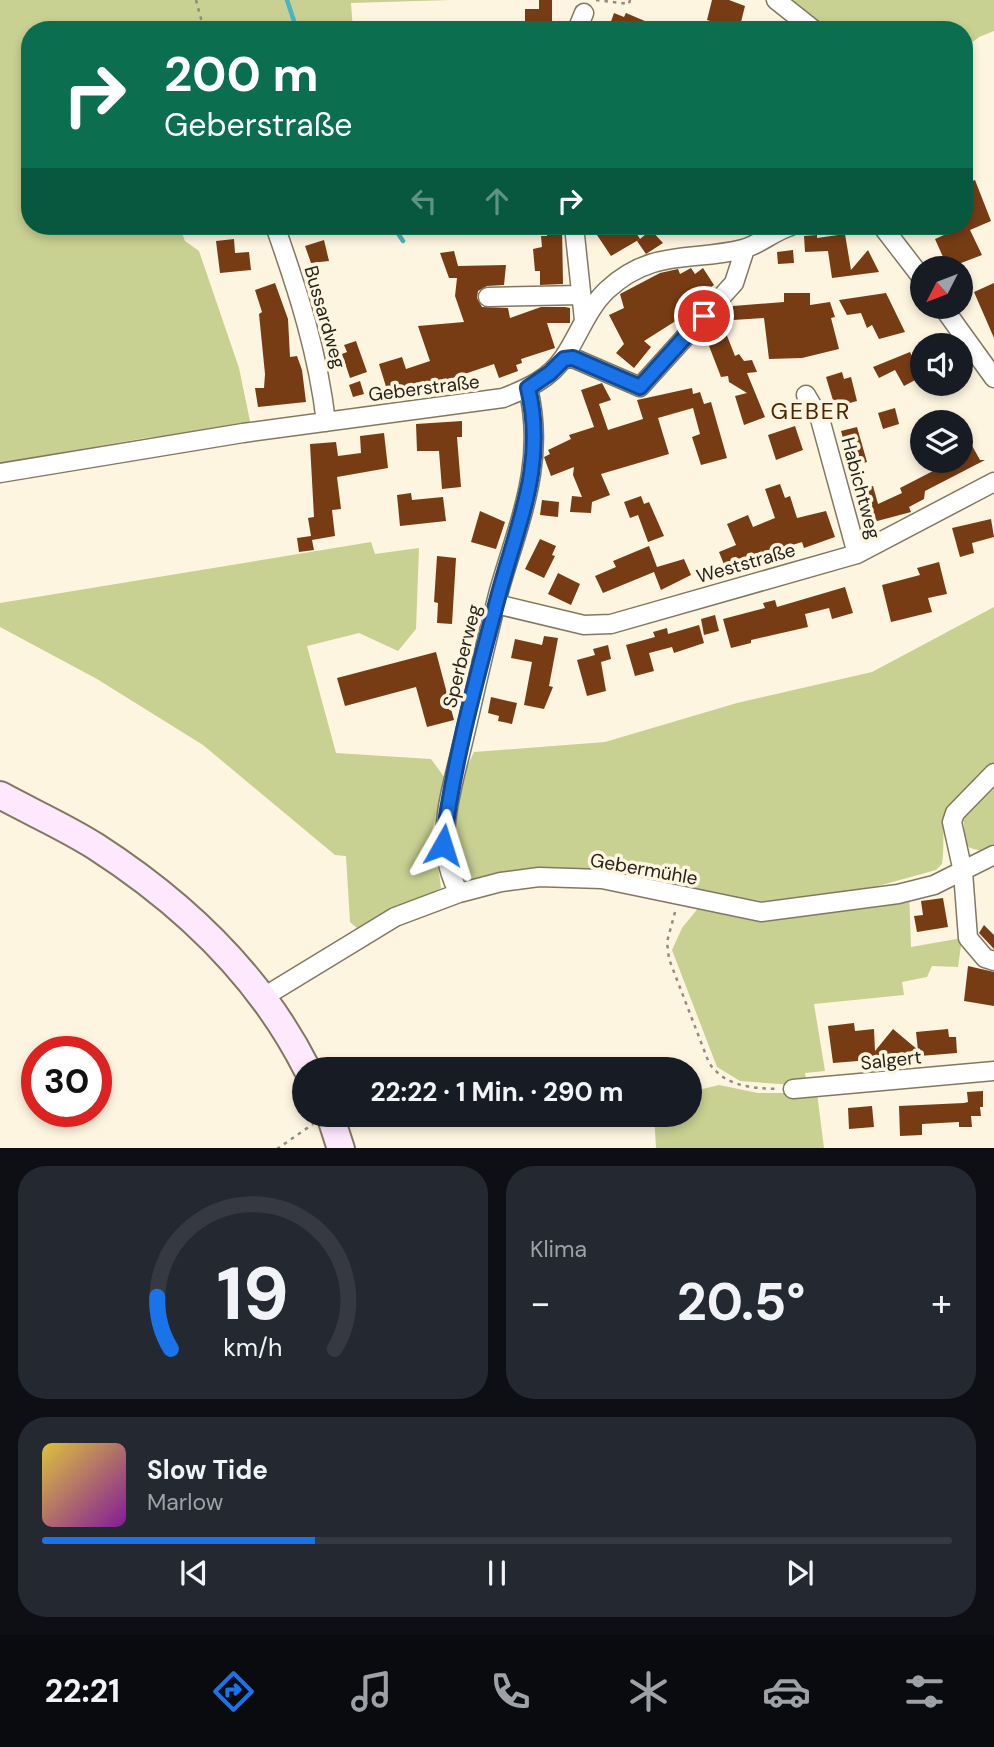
<!DOCTYPE html>
<html lang="de">
<head>
<meta charset="utf-8">
<style>
	body { margin:0; font-family:"DM Sans",sans-serif; background:#242831; color:#f1f3f6; height:100vh; display:flex; flex-direction:column; font-size:26px; white-space:nowrap }
	* { box-sizing:border-box; margin:0 }
	p { font-size:23px; color:#9ea1a6 }
	.icon { flex:none; width:38px; height:38px; fill:none; stroke:currentColor; stroke-width:2; stroke-linecap:round; stroke-linejoin:round }
	.map { position:relative; height:1148px; overflow:hidden }
	.panel { display:flex; flex-direction:column; gap:18px; padding:18px; background:#0d0f14; flex:1 }
	.panel>* { flex:none }
	.banner { position:absolute; left:21px; top:21px; width:952px; height:214px; border-radius:28px; box-shadow:0 4px 10px #0003; background:#0b6e4f; color:#fff; overflow:hidden }
	.needle { width:46px; rotate:228deg }
	.controls { position:absolute; left:910px; top:256px; display:grid; gap:14px }
	.controls a { display:grid; place-items:center; width:63px; height:63px; border-radius:50%; background:#171b24; box-shadow:0 4px 10px #0003; font-size:35px }
	.speed { position:absolute; left:21px; top:1036px; display:flex; gap:14px; font-size:35px; font-weight:700; text-align:center }
	.speed>* { display:grid; place-content:center; width:91px; height:91px; border-radius:50%; background:#171b24; box-shadow:0 4px 10px #0003; line-height:1 }
	.speed .limit { border:10px solid #d22; background:#fff; color:#111 }
	.pin { position:absolute; display:grid; place-items:center; width:60px; height:60px; color:#fff; margin:-30px; border:4px solid #fff; border-radius:50%; box-shadow:0 2px 7px #0007 }
	.me { position:absolute; width:77px; margin:-38px; rotate:6deg; stroke-linejoin:round; filter:drop-shadow(0 0 5px #0008) }
	.turn { display:flex; align-items:center; gap:24px; height:147px; padding:0 28px; font-size:32px }
	.turn .icon { width:91px; height:91px; stroke-width:2.5 }
	.turn b { display:block; font-size:49px; line-height:60px }
	.lanes { display:flex; align-items:center; height:66px; padding:0 28px; background:#0003; justify-content:center; gap:35px; direction:ltr }
	.lanes .off { opacity:.35 }
	.big { font-size:52px; font-weight:700; line-height:1.1 }
	.panel .card { flex:1; display:flex; flex-direction:column; justify-content:center; gap:10px; min-width:0; padding:0 24px; border-radius:28px; background:#242831 }
	.panel .dial { align-items:center; gap:0 }
	.dial svg { height:182px; overflow:visible; fill:none; stroke:#363941; stroke-width:7; stroke-linecap:round; text-anchor:middle }
	.dial text { fill:#f1f3f6; stroke:none }
	.song { display:flex; align-items:center; gap:21px }
	.cover { width:84px; height:84px; border-radius:10px; background:linear-gradient(135deg,hsl(50 70% 55%),hsl(290 70% 35%)) }
	.played { height:7px; border-radius:4px; background:linear-gradient(90deg,#1a73e8 30%,#363941 30%) }
	.keys { display:flex; justify-content:space-around; direction:ltr }
	.heat { display:flex; justify-content:space-between; align-items:center; font-size:38px; direction:ltr }
	.panel .tiles { flex:1; display:grid; gap:18px; grid-template-columns:1fr 1fr }
	.card:last-child { grid-column:span 2 }
	.trip { position:absolute; left:292px; top:1057px; width:410px; height:70px; border-radius:35px; background:#171b24; box-shadow:0 4px 10px #0003; font-weight:700; line-height:70px; text-align:center }
	.dock { display:flex; height:112px; justify-content:space-around; align-items:center; background:#090b0e; color:#9ea1a6 }
	.dock .icon { width:49px; height:49px }
	.dock .on { color:#1a73e8 }
	.dock b { font-size:32px; color:#f1f3f6 }
	.map>svg:first-child { display:block }
	.green { fill:#c8d092 }
	.lines { fill:none; stroke-linecap:round; stroke-linejoin:round }
	.stream { stroke:#4bb6be; stroke-width:4.5 }
	.building { fill:#773c14 }
	.street-casing { stroke:#827861; stroke-width:21 }
	.secondary-casing { stroke:#827861; stroke-width:30 }
	.path { stroke:#938c7e; stroke-width:2.5; stroke-dasharray:3.5 5; stroke-linecap:butt }
	.street { stroke:#fff; stroke-width:18 }
	.secondary { stroke:#fee8fe; stroke-width:26 }
	.route-casing { stroke:#114b97; stroke-width:18 }
	.route { stroke:#1a73e8; stroke-width:12 }
	.labels { text-anchor:middle; dominant-baseline:central; stroke-width:7; stroke-linejoin:round; paint-order:stroke }
	.street-label { font-size:19px; fill:#27231a; stroke:#fef5e1 }
	.quarter-label { font-size:23px; letter-spacing:2px; fill:#502500; stroke:#fef5e1 }
</style>
</head>
<body>
<div class="map">
<svg width="994" height="1149" viewBox="0 0 994 1149">
	<rect width="100%" height="100%" fill="#fef5e1"/>
	<path class="green" d="M 0,0 L 451,0 L 351,3 L 353,30 L 30,30 L 30,226 L 179,226 L 185,241 L 199,251 L 239,368 L 251,426 L 145,438 L 0,463 Z
		M 792,0 L 994,0 L 994,31 L 979,37 L 964,49 L 964,30 L 827,30 Z
		M 371,542 L 375,554 L 419,548 L 416,629 L 398,651 L 359,633 L 307,646 L 336,753 L 431,759 L 445,778 L 430,840 L 435,841 L 441,888 L 359,930 L 350,922 L 346,856 L 335,855 L 203,745 L 97,679 L 0,627 L 0,603 Z
		M 994,607 L 994,844 L 985,851 C 954,848 968,837 963,819 C 962,814 958,808 955,804 C 938,822 946,842 942,864 L 936,870 L 860,891 L 790,901 L 760,901 L 668,885 L 472,882 L 460,878 C 442,835 454,792 474,752 L 605,742 L 737,703 L 872,672 Z
		M 909,889 L 911,947 L 962,938 L 958,967 L 932,966 L 927,977 L 902,982 L 904,995 L 814,1004 L 825,1071 L 805,1073 L 807,1086 L 740,1081 L 717,1067 L 672,950 L 682,928 L 699,907 L 777,917 Z
		M 719,1085 L 758,1093 L 817,1093 L 824,1148 L 656,1148 L 654,1115 L 690,1115 L 690,1092 Z"/>
	<g class="lines">
		<path class="stream" d="M 287,0 L 297,30
			M 393,226 L 403,241"/>
	</g>
	<path class="building" d="M 539,0 L 552,0 L 552,30 L 525,30 L 525,9 L 539,9 Z
		M 712,0 L 729,0 L 745,6 L 739,30 L 722,28 L 723,25 L 707,20 Z
		M 614,13 L 624,17 L 626,13 L 666,30 L 608,30 Z
		M 975,180 L 991,221 L 970,230 L 982,255 L 948,268 L 935,239 L 964,226 L 964,184 Z
		M 547,226 L 562,226 L 563,284 L 540,285 L 540,271 L 535,271 L 533,249 L 542,247 L 541,236 L 547,236 Z
		M 591,226 L 632,226 L 640,239 L 651,230 L 663,243 L 646,254 L 637,241 L 640,239 L 611,256 Z
		M 845,234 L 851,270 L 868,250 L 879,272 L 832,278 L 828,251 L 805,252 L 804,236 L 817,235 L 817,238 Z
		M 234,239 L 235,253 L 249,252 L 251,270 L 220,273 L 216,241 Z
		M 324,240 L 329,261 L 311,263 L 305,246 Z
		M 793,250 L 794,263 L 778,264 L 777,252 Z
		M 454,251 L 458,266 L 506,265 L 504,285 L 487,286 L 478,291 L 477,298 L 482,307 L 508,308 L 510,318 L 541,307 L 565,307 L 570,308 L 570,323 L 547,323 L 555,348 L 521,359 L 522,363 L 516,365 L 518,371 L 499,378 L 494,364 L 426,387 L 424,381 L 388,393 L 379,364 L 402,357 L 406,369 L 430,361 L 418,326 L 464,322 L 455,296 L 457,278 L 449,278 L 440,253 Z
		M 691,268 L 695,274 L 703,268 L 714,285 L 677,310 L 682,317 L 644,341 L 651,347 L 634,368 L 616,353 L 624,344 L 609,315 L 624,308 L 620,294 L 660,273 L 678,269 L 680,274 Z
		M 275,283 L 288,319 L 290,357 L 297,356 L 302,370 L 306,402 L 258,407 L 255,388 L 264,388 L 265,374 L 259,314 L 262,312 L 255,290 Z
		M 994,283 L 994,338 L 974,292 Z
		M 784,293 L 810,293 L 810,305 L 830,302 L 835,317 L 831,318 L 839,349 L 802,358 L 769,359 L 764,318 L 733,320 L 733,306 L 784,302 Z
		M 886,293 L 905,332 L 879,339 L 872,325 L 867,328 L 861,313 L 847,315 L 839,300 Z
		M 722,323 L 735,356 L 739,354 L 744,361 L 752,360 L 757,372 L 747,373 L 765,417 L 744,425 L 735,396 L 747,393 L 729,382 L 728,376 L 721,377 L 704,333 Z
		M 356,341 L 367,372 L 350,378 L 342,354 L 347,352 L 344,345 Z
		M 910,352 L 919,370 L 915,372 L 919,378 L 904,386 L 895,370 L 879,378 L 873,367 Z
		M 842,372 L 844,379 L 851,377 L 857,401 L 835,407 L 826,377 Z
		M 360,381 L 364,394 L 353,397 L 349,385 Z
		M 602,383 L 611,400 L 599,404 L 608,430 L 643,419 L 637,400 L 692,388 L 693,394 L 700,392 L 704,404 L 711,402 L 727,458 L 701,465 L 692,437 L 700,434 L 693,408 L 658,418 L 669,454 L 601,474 L 610,495 L 592,502 L 591,513 L 570,512 L 572,496 L 582,497 L 573,475 L 574,467 L 551,476 L 544,457 L 550,454 L 548,450 L 571,439 L 569,435 L 594,427 L 581,390 Z
		M 895,408 L 899,424 L 883,429 L 878,413 Z
		M 462,421 L 462,437 L 457,437 L 461,487 L 442,489 L 439,451 L 417,451 L 416,424 Z
		M 795,426 L 803,450 L 776,460 L 768,435 Z
		M 857,427 L 867,462 L 851,466 L 841,431 Z
		M 384,433 L 388,468 L 337,477 L 341,509 L 332,510 L 335,536 L 312,540 L 314,550 L 299,552 L 297,538 L 311,536 L 308,518 L 314,517 L 310,444 L 336,442 L 338,456 L 361,453 L 360,436 Z
		M 970,442 L 980,460 L 985,460 L 925,491 L 924,499 L 909,507 L 911,512 L 866,524 L 857,490 L 873,486 L 878,504 L 902,493 L 900,488 L 933,471 L 927,460 L 961,460 L 961,447 Z
		M 780,484 L 785,498 L 790,496 L 797,518 L 826,511 L 835,537 L 804,548 L 802,542 L 783,548 L 727,572 L 719,552 L 736,545 L 727,524 L 748,515 L 753,527 L 775,518 L 765,489 Z
		M 411,493 L 412,500 L 443,497 L 446,521 L 400,526 L 397,495 Z
		M 641,496 L 644,504 L 649,502 L 664,536 L 648,542 L 638,515 L 630,518 L 624,502 Z
		M 542,500 L 559,502 L 558,517 L 540,515 Z
		M 480,511 L 505,522 L 496,549 L 471,542 Z
		M 991,519 L 994,537 L 972,543 L 974,553 L 960,557 L 952,528 Z
		M 540,539 L 556,546 L 552,555 L 555,556 L 544,578 L 525,569 Z
		M 649,546 L 657,567 L 684,559 L 691,575 L 661,590 L 654,572 L 603,593 L 595,576 L 616,567 L 613,561 Z
		M 437,556 L 456,558 L 452,624 L 437,623 L 438,603 L 434,602 Z
		M 939,562 L 947,594 L 928,598 L 932,612 L 891,622 L 882,585 L 920,575 L 917,568 Z
		M 558,573 L 580,584 L 571,605 L 548,594 Z
		M 845,587 L 853,613 L 832,619 L 829,608 L 805,614 L 808,627 L 751,640 L 751,643 L 731,648 L 723,619 L 765,608 L 763,603 L 775,600 L 777,607 Z
		M 715,615 L 719,631 L 704,635 L 701,619 Z
		M 699,625 L 704,643 L 674,653 L 672,647 L 649,653 L 654,671 L 635,676 L 626,645 L 655,637 L 653,632 L 667,628 L 668,634 Z
		M 544,636 L 558,638 L 549,686 L 553,687 L 544,709 L 524,705 L 532,662 L 511,658 L 515,639 L 542,645 Z
		M 608,645 L 611,659 L 601,662 L 606,691 L 587,696 L 577,660 L 595,655 L 593,649 Z
		M 436,652 L 454,720 L 427,727 L 416,687 L 345,706 L 337,678 Z
		M 491,697 L 517,703 L 512,724 L 498,721 L 499,716 L 488,713 Z
		M 943,898 L 948,927 L 917,932 L 914,916 L 923,915 L 921,901 Z
		M 984,925 L 994,935 L 994,949 L 979,933 Z
		M 968,966 L 994,972 L 994,1006 L 964,1001 Z
		M 854,1023 L 855,1031 L 874,1029 L 875,1051 L 893,1029 L 918,1050 L 916,1032 L 948,1029 L 949,1037 L 956,1037 L 957,1053 L 833,1063 L 828,1026 Z
		M 983,1091 L 983,1107 L 980,1107 L 981,1116 L 971,1116 L 972,1127 L 959,1127 L 959,1122 L 922,1124 L 922,1135 L 900,1136 L 899,1106 L 964,1103 L 968,1102 L 967,1092 Z
		M 872,1106 L 874,1127 L 849,1129 L 848,1108 Z"/>
	<g class="lines">
		<defs>
			<path id="street" d="M 776,0 L 814,30
				M 577,30 L 584,13
				M 275,226 C 298,291 318,353 326,422
				M 574,226 L 584,320
				M 882,226 L 922,278
				M 488,297 L 581,295
				M 942,306 L 994,378
				M 564,359 L 573,358 L 640,387 L 734,283 L 745,249
				M 806,395 L 820,419 L 857,554
				M 0,473 L 243,433 L 503,398 C 526,389 550,379 564,357 C 579,335 587,309 607,290 C 652,248 692,262 743,249 C 759,245 774,231 791,226
				M 496,604 L 584,625 L 611,624 L 857,554 L 994,482
				M 994,773 L 955,813 L 952,822 L 963,872 L 968,938 L 985,958 L 994,961
				M 459,893 C 432,844 451,793 463,742 C 475,692 486,641 499,591 C 519,521 546,463 528,388
				M 262,998 L 395,917 L 459,893 L 501,882 L 539,877 L 602,879 L 761,912 L 898,894 L 934,885 L 994,855
				M 793,1089 L 994,1071"/>
			<path id="secondary" d="M 0,795 C 31,812 65,827 95,846 C 182,902 260,976 307,1069
				M 330,1115 L 341,1149"/>
		</defs>
		<use href="#street" class="street-casing"/>
		<use href="#secondary" class="secondary-casing"/>
		<path class="path" d="M 196,0 L 204,30
			M 596,0 L 629,4 L 630,0
			M 675,912 L 667,942 L 669,959 L 709,1063 C 726,1087 751,1088 779,1089
			M 277,1149 L 313,1124"/>
		<use href="#street" class="street"/>
		<use href="#secondary" class="secondary"/>
	</g>
	<g class="lines">
		<defs>
			<path id="route" d="M 443,845 C 453,763 476,680 497,601 C 516,527 547,466 528,388 L 550,373 L 564,359 L 573,358 L 640,387 L 704,316"/>
		</defs>
		<use href="#route" class="route-casing"/>
		<use href="#route" class="route"/>
	</g>
	<g class="labels">
		<g class="street-label">
			<text transform="translate(325 317) rotate(74)">Bussardweg</text>
			<text transform="translate(424 388) rotate(-7)">Geberstraße</text>
			<text transform="translate(861 488) rotate(75)">Habichtweg</text>
			<text transform="translate(746 563) rotate(-16)">Weststraße</text>
			<text transform="translate(462 656) rotate(-76)">Sperberweg</text>
			<text transform="translate(644 869) rotate(10)">Gebermühle</text>
			<text transform="translate(891 1060) rotate(-6)">Salgert</text>
		</g>
		<g class="quarter-label">
			<text x="811" y="411">GEBER</text>
		</g>
	</g>
</svg>
<div class="controls">
<a><svg class="needle" viewBox="-14 -14 28 28"><path d="M0-13l5 13h-10z" fill="#e53935"/><path d="M0 13l5-13h-10z" fill="#9ea1a6"/></svg></a>
<a><svg class="icon" aria-label="sound" viewBox="0 0 24 24"><path d="M4 9h4l5-4v14l-5-4H4zM17 9q2 3 0 6"/></svg></a>
<a><svg class="icon" aria-label="layers" viewBox="0 0 24 24"><path d="M12 4l9 5-9 5-9-5zM3 14l9 5 9-5"/></svg></a>
</div>
<div class="speed"><div class="limit">30</div></div>
<div class="pin" style="left:704px;top:316px;background:#d93025"><svg class="icon" aria-label="arrive" viewBox="0 0 24 24"><path d="M6 21V4h12l-3 4 3 4H6"/></svg></div>
<svg class="me" style="left:443px;top:845px" viewBox="-20 -20 40 40"><path d="M0-17L14 15 0 8-14 15z" fill="#1a73e8" stroke="#fff" stroke-width="4"/></svg>
<div class="trip">22:22 · 1 Min. · 290 m</div>
<div class="banner">
<div class="turn"><svg class="icon" aria-label="right" viewBox="0 0 24 24"><path d="M7 20v-9h11M14 6l5 5-5 5"/></svg><div><b>200 m</b>Geberstraße</div></div>
<div class="lanes"><svg class="icon off" aria-label="left" viewBox="0 0 24 24"><path d="M17 20v-9H6M10 6l-5 5 5 5"/></svg><svg class="icon off" aria-label="ahead" viewBox="0 0 24 24"><path d="M12 20V5M6 11l6-6 6 6"/></svg><svg class="icon" aria-label="right" viewBox="0 0 24 24"><path d="M7 20v-9h11M14 6l5 5-5 5"/></svg></div>
</div>
</div>
<section class="panel">
<div class="tiles">
<div class="card dial"><svg viewBox="0 0 100 80">
<path d="M14 69A42 42 0 1 1 86 69"/>
<path d="M14 69A42 42 0 0 1 8 46" stroke="#1a73e8"/>
<text x="50" y="56" font-size="32" font-weight="700">19</text>
<text x="50" y="72" font-size="11">km/h</text>
</svg></div>
<div class="card"><p>Klima</p>
<div class="heat"><a>−</a><b class="big">20.5°</b><a>+</a></div>
</div>
<div class="card">
<div class="song"><i class="cover"></i><div><b>Slow Tide</b><p>Marlow</p></div></div>
<div class="played"></div>
<div class="keys"><svg class="icon" aria-label="previous" viewBox="0 0 24 24"><path d="M18 5L8 12l10 7zM5 5v14"/></svg><svg class="icon" aria-label="pause" viewBox="0 0 24 24"><path d="M8 5v14M16 5v14"/></svg><svg class="icon" aria-label="next" viewBox="0 0 24 24"><path d="M6 5l10 7-10 7zM19 5v14"/></svg></div>
</div>
</div>
</section>
<nav class="dock">
<b>22:21</b>
<svg class="icon on" aria-label="directions" viewBox="0 0 24 24"><path d="M12 3l9 9-9 9-9-9zM9 14v-3h6M13 9l2 2-2 2"/></svg>
<svg class="icon" aria-label="music" viewBox="0 0 24 24"><path d="M9 18V5l10-2v13"/><circle cx="6" cy="18" r="3"/><circle cx="16" cy="16" r="3"/></svg>
<svg class="icon" aria-label="phone" viewBox="0 0 24 24"><path d="M5 4h4l2 5-3 2q2 4 5 5l2-3 5 2v4C11 20 4 13 5 4z"/></svg>
<svg class="icon" aria-label="climate" viewBox="0 0 24 24"><path d="M12 3v18M4 7l16 10M4 17L20 7"/></svg>
<svg class="icon" aria-label="car" viewBox="0 0 24 24"><path d="M5 17H2v-5l4-1 3-4h7l3 4 3 1v5h-3M9 17h6M6 11h13"/><circle cx="7" cy="17" r="2"/><circle cx="17" cy="17" r="2"/></svg>
<svg class="icon" aria-label="filters" viewBox="0 0 24 24"><path d="M4 7h16M4 17h16"/><circle cx="9" cy="7" r="2"/><circle cx="15" cy="17" r="2"/></svg>
</nav>
</body>
</html>
